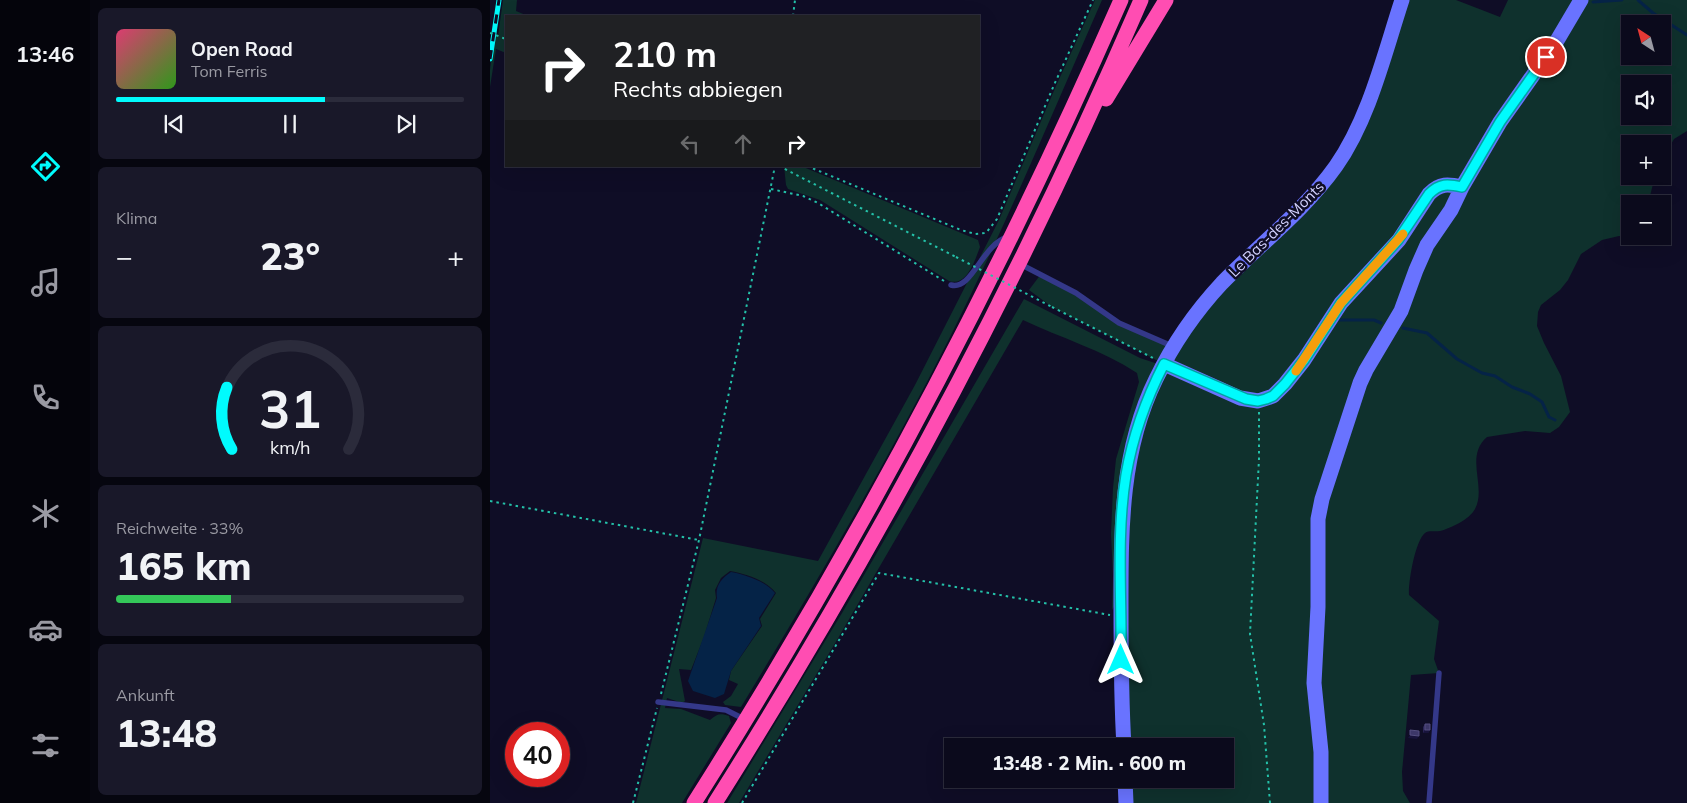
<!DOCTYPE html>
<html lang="de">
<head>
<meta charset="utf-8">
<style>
	body { margin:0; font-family:Mulish,sans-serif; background:#191829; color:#f1f3f6; height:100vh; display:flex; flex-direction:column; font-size:19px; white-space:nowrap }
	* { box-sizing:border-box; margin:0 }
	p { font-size:16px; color:#9a9aa3 }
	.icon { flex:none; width:28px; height:28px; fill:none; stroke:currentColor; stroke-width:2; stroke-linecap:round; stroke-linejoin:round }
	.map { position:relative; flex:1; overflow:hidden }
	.details { display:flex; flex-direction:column; gap:8px; padding:8px; background:#06060f; width:400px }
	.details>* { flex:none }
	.guide { position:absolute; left:15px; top:15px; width:475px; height:152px; border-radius:0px; box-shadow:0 5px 20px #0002,0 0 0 1px #2b2b3b; background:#202124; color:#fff; overflow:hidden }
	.needle { width:32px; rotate:324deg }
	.tools { position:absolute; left:1131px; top:15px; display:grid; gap:10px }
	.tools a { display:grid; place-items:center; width:50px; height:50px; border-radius:0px; background:#0b0a1c; box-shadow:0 5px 20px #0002,0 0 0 1px #2b2b3b; font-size:25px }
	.speed { position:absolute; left:15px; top:722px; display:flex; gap:10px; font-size:25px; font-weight:700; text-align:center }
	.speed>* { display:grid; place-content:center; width:65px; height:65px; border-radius:50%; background:#0b0a1c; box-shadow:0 5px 20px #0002,0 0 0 1px #2b2b3b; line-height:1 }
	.speed .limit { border:8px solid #d22; background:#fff; color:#111 }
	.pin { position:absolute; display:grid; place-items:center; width:42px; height:42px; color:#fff; margin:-21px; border:2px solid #fff; border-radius:50%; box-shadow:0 1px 5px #0007 }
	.me { position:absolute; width:55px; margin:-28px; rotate:0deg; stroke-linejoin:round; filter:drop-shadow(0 0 4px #0008) }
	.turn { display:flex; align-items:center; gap:18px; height:105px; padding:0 25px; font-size:22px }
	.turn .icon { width:65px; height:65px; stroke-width:2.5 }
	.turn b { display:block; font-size:35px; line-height:42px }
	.lanes { display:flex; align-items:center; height:48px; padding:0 25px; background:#0003; justify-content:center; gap:25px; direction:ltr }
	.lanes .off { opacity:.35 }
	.big { font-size:38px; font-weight:800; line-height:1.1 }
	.details .tile { flex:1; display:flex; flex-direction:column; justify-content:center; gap:8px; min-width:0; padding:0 18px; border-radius:8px; background:#191829 }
	.details .dial { align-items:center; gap:0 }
	.dial svg { height:130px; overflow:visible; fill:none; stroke:#2b2b3b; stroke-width:7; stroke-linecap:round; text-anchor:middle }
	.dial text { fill:#f1f3f6; stroke:none }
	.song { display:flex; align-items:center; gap:15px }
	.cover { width:60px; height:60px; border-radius:8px; background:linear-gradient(135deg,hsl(340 70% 55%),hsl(110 70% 35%)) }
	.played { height:5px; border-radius:2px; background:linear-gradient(90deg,#00fbfd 60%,#2b2b3b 60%) }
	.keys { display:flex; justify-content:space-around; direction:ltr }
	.heat { display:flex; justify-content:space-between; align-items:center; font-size:28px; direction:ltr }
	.charge { height:8px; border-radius:4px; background:linear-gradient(90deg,#34c759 33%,#2b2b3b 0) }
	.trip { position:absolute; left:454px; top:738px; width:290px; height:50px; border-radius:0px; background:#0b0a1c; box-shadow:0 5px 20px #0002,0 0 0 1px #2b2b3b; font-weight:800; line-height:50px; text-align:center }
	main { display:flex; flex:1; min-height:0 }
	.dock { display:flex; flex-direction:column; width:90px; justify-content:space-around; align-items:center; background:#04040b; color:#9a9aa3 }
	.dock .icon { width:35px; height:35px }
	.dock .selected { color:#00fbfd }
	.dock b { font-size:22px; color:#f1f3f6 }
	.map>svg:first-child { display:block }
	.green { fill:#0f312d; fill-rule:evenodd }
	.water { fill:#052347 }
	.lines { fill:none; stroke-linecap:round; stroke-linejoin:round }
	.stream { stroke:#052347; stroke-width:3 }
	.path { stroke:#24c1a9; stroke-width:2; stroke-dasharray:2.5 4; stroke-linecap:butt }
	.lane { stroke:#343889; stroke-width:5.5 }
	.secondary { stroke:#6973ff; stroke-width:15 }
	.highway { stroke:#ff4db2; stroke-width:15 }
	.rail-casing { stroke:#00fbfd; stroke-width:5 }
	.rail { stroke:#0f0d26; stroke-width:3; stroke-dasharray:9; stroke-linecap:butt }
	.path-bridge { stroke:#24c1a9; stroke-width:2; stroke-dasharray:2.5 4; stroke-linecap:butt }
	.wall { fill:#2a2456 }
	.shaded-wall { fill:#17133b }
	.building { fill:#3c3768; stroke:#544f80 }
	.route-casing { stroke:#00a3a4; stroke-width:12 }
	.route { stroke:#00fbfd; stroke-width:9 }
	.slow { stroke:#f59e0b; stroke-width:9 }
	.labels { text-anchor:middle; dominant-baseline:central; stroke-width:5; stroke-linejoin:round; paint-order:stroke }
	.street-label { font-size:15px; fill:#d3d2ff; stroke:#0f0d26 }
</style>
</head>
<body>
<main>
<nav class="dock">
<b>13:46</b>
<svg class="icon selected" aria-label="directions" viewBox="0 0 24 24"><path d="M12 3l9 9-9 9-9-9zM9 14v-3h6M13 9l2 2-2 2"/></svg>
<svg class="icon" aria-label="music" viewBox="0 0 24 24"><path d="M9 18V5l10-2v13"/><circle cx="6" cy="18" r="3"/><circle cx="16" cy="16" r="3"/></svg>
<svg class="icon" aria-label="phone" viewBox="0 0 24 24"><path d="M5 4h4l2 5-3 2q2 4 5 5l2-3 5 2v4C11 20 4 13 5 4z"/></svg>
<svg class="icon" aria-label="climate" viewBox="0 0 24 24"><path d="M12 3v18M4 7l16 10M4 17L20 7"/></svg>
<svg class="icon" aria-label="car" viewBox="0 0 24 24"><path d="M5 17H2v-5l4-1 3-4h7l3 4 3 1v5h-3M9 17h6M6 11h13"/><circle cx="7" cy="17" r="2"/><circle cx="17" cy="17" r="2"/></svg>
<svg class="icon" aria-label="filters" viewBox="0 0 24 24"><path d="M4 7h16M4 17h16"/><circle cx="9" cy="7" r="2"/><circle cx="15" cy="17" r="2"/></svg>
</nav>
<section class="details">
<div class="tile">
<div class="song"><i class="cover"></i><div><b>Open Road</b><p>Tom Ferris</p></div></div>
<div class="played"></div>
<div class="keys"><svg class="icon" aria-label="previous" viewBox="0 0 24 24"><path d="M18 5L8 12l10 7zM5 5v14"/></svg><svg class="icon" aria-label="pause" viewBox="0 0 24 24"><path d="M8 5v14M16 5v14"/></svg><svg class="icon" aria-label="next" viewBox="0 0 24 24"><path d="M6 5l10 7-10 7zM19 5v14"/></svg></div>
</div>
<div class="tile"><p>Klima</p>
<div class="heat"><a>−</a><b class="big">23°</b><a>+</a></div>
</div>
<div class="tile dial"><svg viewBox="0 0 100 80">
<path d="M14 69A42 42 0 1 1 86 69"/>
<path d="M14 69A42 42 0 0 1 11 31" stroke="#00fbfd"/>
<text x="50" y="56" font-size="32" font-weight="700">31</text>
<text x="50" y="72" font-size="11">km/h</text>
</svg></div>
<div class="tile"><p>Reichweite · 33%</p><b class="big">165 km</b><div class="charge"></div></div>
<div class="tile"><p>Ankunft</p><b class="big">13:48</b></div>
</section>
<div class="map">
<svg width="1197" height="803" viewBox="0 0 1197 803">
	<rect width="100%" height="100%" fill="#0f0d26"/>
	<path class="green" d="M 13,0 L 27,0 L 26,11 L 38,16 L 16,16 L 16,53 L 6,49 L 0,87 L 0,70 L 4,35 L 8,36 Z
		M 605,0 L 612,0 C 563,112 516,225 461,335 C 397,462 325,585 251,707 L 235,705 L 233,702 L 241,696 L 248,684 L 239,680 L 241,671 L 272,626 L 270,619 L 286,593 C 276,580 256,574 240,571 L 231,578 L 225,590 L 226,598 L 214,637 L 201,670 L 189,669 L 195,701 L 192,703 L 177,698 L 175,708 L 191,709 L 220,720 C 227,714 230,713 239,716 L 241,723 L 192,803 L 146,803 L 213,538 L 328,561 L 425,385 L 509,220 L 566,86 Z
		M 912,0 L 966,0 L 1010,17 L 1018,0 L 1197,0 L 1197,131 L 1184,139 L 1173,158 L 1172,144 L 1140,144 L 1140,176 L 1165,176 L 1158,204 L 1140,204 L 1140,236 L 1129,236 L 1112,240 L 1091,254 L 1078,280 L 1070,290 L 1051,305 L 1048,312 L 1047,326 L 1054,343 L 1071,376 L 1080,412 L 1069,427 L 1060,433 L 1035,431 L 997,437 C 974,457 997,486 985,509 C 979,520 961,528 950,531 C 944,532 939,530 935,533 C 925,541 918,583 919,595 L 949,621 L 944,659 L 949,673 L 921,675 L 912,772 L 913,791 L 920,803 L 638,803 L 636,779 L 735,779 L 735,746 L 634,746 L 634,498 L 674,364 L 562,307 L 539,290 L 551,274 L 622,318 L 684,347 L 846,167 ZM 1140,24 L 1172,24 L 1172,56 L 1140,56 ZM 1140,84 L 1172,84 L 1172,116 L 1140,116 Z
		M 294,166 L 311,166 L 488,240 L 490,247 C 485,260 477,287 459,281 L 330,200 L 298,189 L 296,185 Z
		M 534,299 L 650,358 L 668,364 L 653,401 L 626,603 L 622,610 L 623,576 L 621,534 L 623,488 L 626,459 L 649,382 L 647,373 C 612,350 571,338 533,320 L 347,640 L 249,803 L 237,803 L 352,613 Z"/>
	<path class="water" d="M 241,572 C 256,575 275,581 285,593 L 269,618 L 271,626 L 241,671 L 234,694 L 225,698 L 203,691 L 198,681 L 227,598 C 225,586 231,579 241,572 Z"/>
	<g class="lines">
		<path class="stream" d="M 1148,0 L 1163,13 L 1197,35
			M 1103,2 L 1132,0
			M 849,320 L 884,320 L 891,323
			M 913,328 L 937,333 L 967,359 L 992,373 L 1005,376 L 1022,387 L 1040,394 L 1052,402 L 1059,417 L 1065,420"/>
		<path class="path" d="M 303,16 L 305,0
			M 289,166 L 466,257
			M 317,166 L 471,230 L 485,234 L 496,233 L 507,219 L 564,85 L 603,0
			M 281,189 L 313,196 L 328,203 L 454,281
			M 562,307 L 663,358
			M 769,412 L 769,459 L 760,634 L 774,725 L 780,803
			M 0,501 L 209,540
			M 171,694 L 209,540 L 285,166
			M 143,803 L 167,708
			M 252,803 L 389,573 L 620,615"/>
		<path class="lane" d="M 530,264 L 586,293 L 629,323 L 682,346
			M 461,285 C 482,291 492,244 518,237
			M 168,702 L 236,710 L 256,720
			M 939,803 L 949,673"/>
		<path class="secondary" d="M 674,364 L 750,398 L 768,401 L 783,396 L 795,384 L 814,360 L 851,303 L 909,240 L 939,194 C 950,183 958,184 972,187
			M 634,746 C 631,699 631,652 631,604 C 631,527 631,450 666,379 C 683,344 705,312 732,283 C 770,244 814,211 846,166 C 879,119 894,55 912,0
			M 635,779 L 636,803
			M 831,803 L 831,752 L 824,683 L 828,607 L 828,519 L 832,499 L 870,383 L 876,370 L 911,311 L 926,270 L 937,245 L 961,210 L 972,187 L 1010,122 L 1065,44 L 1091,0"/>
		<path class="highway" d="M 616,99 L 676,0
			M 204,803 C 367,546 509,278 631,0
			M 225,803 C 387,547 531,278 651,0"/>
		<defs>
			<path id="rail" d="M 0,59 L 9,0"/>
		</defs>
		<use href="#rail" class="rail-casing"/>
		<use href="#rail" class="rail"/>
		<path class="path-bridge" d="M 0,33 L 16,39
			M 466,257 L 562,307"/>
	</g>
	<path class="wall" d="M 935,724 L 940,730 L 938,733 L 933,733 L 933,727 Z"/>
	<path class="shaded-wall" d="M 935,730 L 940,730 L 938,733 L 933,733 Z
		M 920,735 L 929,736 L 927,739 L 918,738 Z"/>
	<path class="building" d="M 935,724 L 940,724 L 940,730 L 935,730 Z
		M 920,730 L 929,731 L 929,736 L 920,735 Z"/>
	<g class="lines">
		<defs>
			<path id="route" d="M 631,660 C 632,599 626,535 636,475 C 643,435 656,399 674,364 L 756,399 L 768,401 L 776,399 L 783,396 L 795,384 L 814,360 L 851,303 L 908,240 L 939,194 C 950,183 958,184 972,187 L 1010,122 L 1056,57"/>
		</defs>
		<use href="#route" class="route-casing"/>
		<use href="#route" class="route"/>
		<path class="slow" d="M 806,371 L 851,303 L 913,234"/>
	</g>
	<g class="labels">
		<g class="street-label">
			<text transform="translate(786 229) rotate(-45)">Le Bas-des-Monts</text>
		</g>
	</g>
</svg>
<div class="tools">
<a><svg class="needle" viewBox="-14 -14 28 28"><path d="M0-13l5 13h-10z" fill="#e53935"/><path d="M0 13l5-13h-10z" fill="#9a9aa3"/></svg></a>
<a><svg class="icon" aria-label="sound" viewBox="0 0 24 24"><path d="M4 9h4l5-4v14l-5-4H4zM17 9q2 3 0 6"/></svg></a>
<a>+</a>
<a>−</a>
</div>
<div class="speed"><div class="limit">40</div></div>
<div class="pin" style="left:1056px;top:57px;background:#d93025"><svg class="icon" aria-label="arrive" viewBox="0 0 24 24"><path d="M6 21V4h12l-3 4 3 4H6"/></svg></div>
<svg class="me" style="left:631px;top:660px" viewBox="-20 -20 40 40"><path d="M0-17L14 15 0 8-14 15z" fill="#00fbfd" stroke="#fff" stroke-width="4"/></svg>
<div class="trip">13:48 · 2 Min. · 600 m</div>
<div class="guide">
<div class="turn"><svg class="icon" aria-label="right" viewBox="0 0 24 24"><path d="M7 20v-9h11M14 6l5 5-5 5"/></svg><div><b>210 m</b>Rechts abbiegen</div></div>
<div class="lanes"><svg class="icon off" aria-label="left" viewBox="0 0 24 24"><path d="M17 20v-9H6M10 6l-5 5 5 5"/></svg><svg class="icon off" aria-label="ahead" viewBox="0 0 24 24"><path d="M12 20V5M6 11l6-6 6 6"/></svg><svg class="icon" aria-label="right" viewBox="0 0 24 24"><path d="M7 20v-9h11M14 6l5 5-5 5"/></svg></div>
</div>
</div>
</main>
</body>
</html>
